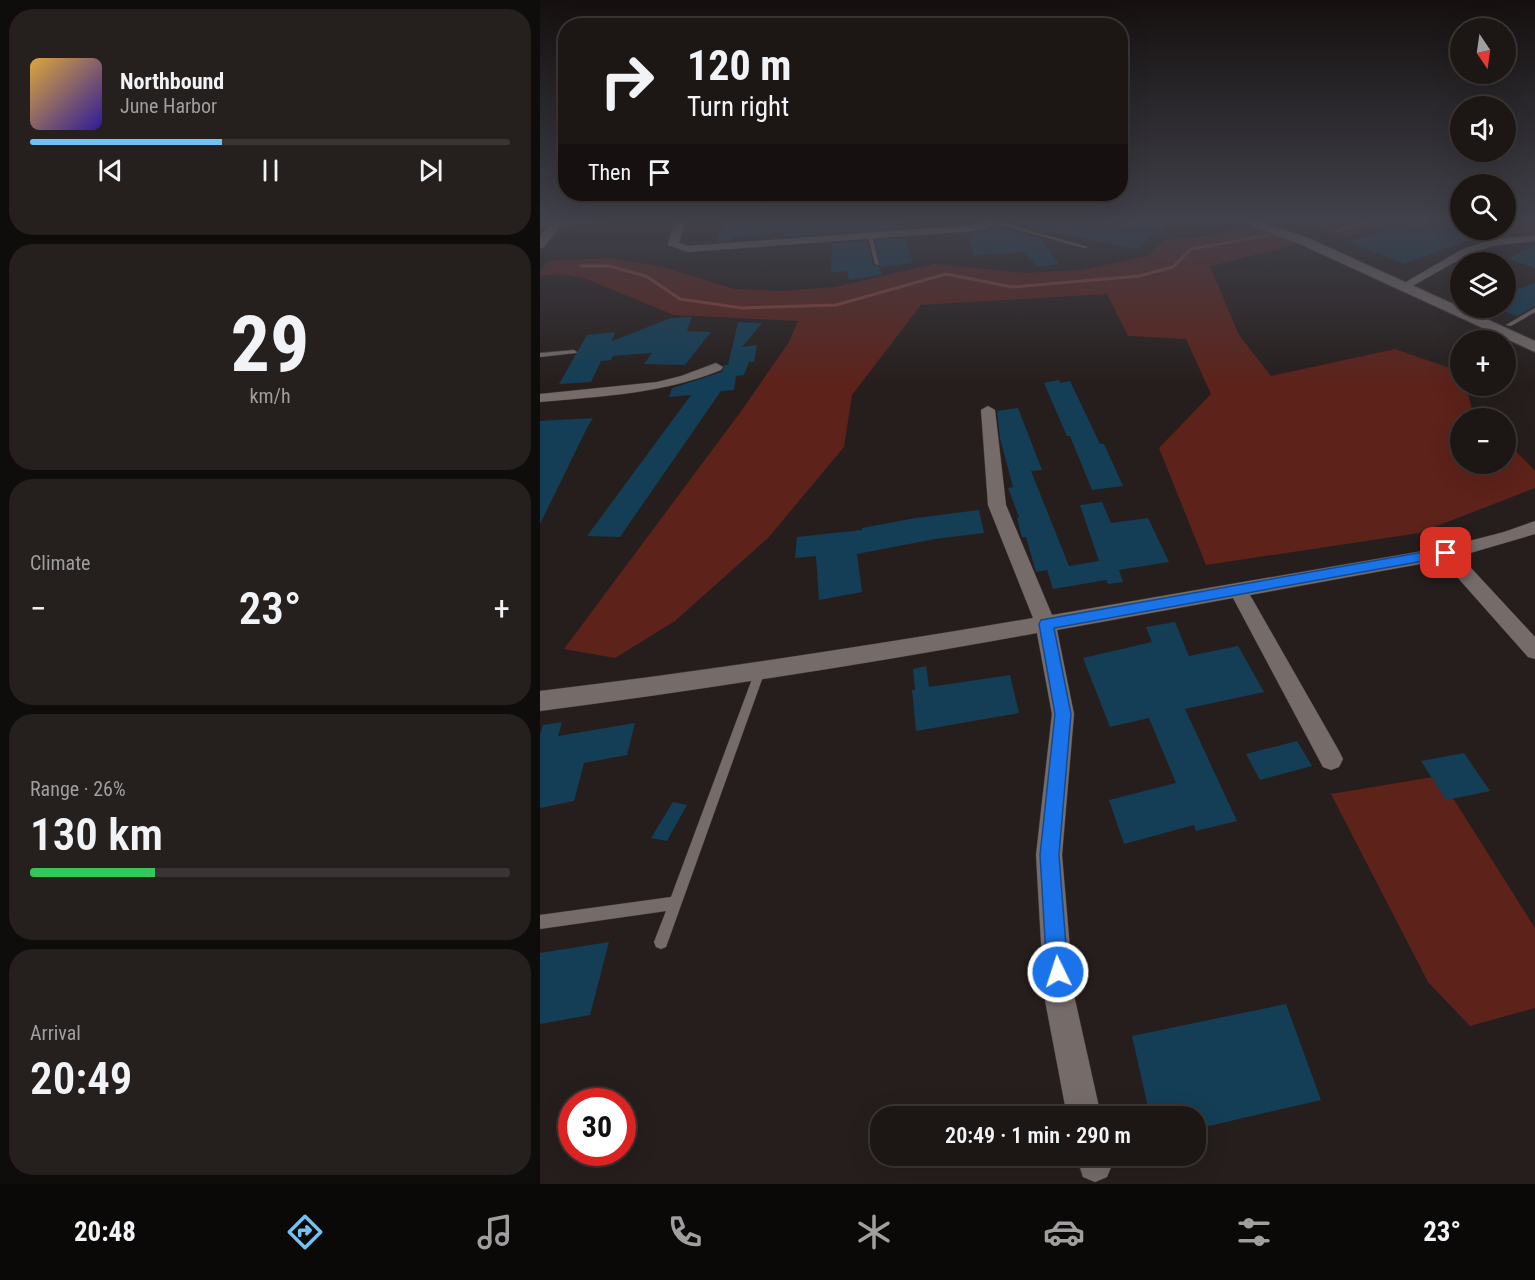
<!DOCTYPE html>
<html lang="en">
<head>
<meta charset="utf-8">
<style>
	body { margin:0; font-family:"Roboto Condensed",sans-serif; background:#251f1e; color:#f1f3f6; height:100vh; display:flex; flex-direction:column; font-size:22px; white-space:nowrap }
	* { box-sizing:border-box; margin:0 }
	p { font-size:20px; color:#a09fa0 }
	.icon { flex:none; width:33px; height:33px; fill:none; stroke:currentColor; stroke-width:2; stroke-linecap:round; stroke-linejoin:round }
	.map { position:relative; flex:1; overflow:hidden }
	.panel { display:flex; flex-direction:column; gap:9px; padding:9px; background:#0f0c0c; width:540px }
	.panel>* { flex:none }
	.banner { position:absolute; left:18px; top:18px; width:570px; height:183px; border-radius:24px; box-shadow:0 6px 24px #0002,0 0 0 2px #3a3534; background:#1c1615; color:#f1f3f6; overflow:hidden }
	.needle { width:39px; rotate:167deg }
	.buttons { position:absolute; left:910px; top:18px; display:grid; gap:12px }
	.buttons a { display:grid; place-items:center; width:66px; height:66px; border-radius:50%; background:#1c1615; box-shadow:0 6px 24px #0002,0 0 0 2px #3a3534; font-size:30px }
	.speed { position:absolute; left:18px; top:1088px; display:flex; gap:12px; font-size:30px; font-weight:700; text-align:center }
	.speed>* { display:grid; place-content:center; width:78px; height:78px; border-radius:50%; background:#1c1615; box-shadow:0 6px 24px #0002,0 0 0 2px #3a3534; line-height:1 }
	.speed .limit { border:9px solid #d22; background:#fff; color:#111 }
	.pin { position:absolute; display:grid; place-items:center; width:51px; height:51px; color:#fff; margin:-26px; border-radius:12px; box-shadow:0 3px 9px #0006 }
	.me { position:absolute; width:66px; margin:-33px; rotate:356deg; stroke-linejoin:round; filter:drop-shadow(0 0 4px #0008) }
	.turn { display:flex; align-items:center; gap:21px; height:126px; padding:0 30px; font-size:27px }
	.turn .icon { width:78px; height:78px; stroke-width:2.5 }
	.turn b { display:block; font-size:42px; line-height:51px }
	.then { display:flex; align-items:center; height:57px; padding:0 30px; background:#0003; gap:12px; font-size:22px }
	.big { font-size:45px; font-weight:600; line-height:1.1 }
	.panel .widget { flex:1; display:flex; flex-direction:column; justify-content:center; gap:9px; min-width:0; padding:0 21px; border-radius:24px; background:#251f1e }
	.panel .dial { align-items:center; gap:0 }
	.dial b { font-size:78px; line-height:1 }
	.song { display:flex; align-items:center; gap:18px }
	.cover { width:72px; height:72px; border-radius:9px; background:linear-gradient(135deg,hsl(40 70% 55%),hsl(250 70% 35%)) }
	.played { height:6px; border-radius:3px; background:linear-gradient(90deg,#70c2f4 40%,#3a3534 40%) }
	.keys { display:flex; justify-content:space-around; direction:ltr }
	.heat { display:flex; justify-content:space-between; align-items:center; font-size:33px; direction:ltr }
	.charge { height:9px; border-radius:4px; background:linear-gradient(90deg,#34c759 26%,#3a3534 0) }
	.trip { position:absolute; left:330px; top:1106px; width:336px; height:60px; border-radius:24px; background:#1c1615; box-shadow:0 6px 24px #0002,0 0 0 2px #3a3534; font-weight:600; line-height:60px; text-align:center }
	.dock { display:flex; height:96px; justify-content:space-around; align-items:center; background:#0b0908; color:#a09fa0 }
	.dock .icon { width:42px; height:42px }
	.dock .selected { color:#70c2f4 }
	.dock b { font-size:27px; color:#f1f3f6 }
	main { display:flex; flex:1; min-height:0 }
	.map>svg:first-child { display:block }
	.green { fill:#5d221a }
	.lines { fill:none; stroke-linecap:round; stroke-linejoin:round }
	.stream { stroke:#8d4237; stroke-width:3 }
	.building { fill:#133e56 }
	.service-casing { stroke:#413a39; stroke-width:1 }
	.minor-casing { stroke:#413a39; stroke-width:1 }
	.tertiary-casing { stroke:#413a39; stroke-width:2 }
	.service { fill:#756c6a; fill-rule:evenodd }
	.minor { fill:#756c6a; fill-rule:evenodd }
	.tertiary { fill:#756c6a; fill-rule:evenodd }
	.route { fill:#1a73e8; stroke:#114b97; stroke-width:1.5 }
</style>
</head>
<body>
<main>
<section class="panel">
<div class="widget">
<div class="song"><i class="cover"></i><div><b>Northbound</b><p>June Harbor</p></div></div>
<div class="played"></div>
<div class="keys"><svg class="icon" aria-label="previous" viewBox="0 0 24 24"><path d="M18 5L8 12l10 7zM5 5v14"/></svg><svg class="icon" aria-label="pause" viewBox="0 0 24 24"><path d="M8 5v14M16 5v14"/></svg><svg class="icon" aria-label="next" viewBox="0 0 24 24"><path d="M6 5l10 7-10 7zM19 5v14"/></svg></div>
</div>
<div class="widget dial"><b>29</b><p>km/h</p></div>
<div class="widget"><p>Climate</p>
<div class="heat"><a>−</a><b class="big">23°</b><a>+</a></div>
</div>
<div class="widget"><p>Range · 26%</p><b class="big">130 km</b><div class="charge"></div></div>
<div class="widget"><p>Arrival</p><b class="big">20:49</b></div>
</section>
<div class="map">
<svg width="995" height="1184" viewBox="0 0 995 1184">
	<rect width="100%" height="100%" fill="#261e1c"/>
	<path class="green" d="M 798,219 L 868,219 L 809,237 L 773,225 Z
		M 966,219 L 995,219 L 995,234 L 978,234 L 961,230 L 966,230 Z
		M 713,227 L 758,244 L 670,266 L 699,335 L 731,376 L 855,349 L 921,372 L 921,386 L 926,386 L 932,409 L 943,418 L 921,418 L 921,464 L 966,464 L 966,441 L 995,471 L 995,488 L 879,533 L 666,565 L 619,448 L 671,394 L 646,339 L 588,336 L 567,294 L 381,305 L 312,395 L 304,447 L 228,538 L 135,621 L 75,658 L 24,649 L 202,410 L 249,342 L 258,321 L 134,315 L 44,278 L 20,274 L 0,276 L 0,272 L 8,261 L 71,258 L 123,267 L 194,289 L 242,291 L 295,287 L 394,264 L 486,273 L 541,270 L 607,256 L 624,240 L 659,237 Z
		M 899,776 L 995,928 L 995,1008 L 930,1026 L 888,982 L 791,794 Z"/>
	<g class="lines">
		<path class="stream" d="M 796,231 L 837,219
			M 41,266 L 69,266 L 106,276 L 140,299 L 202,308 L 296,305 L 406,274 L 472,287 L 599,276 L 633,267 L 651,249 L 729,235"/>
	</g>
	<path class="building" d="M 185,219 L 361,219 L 362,228 L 243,237 L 244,233 L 193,237 L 192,241 L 177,242 Z
		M 464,219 L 634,219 L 615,236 L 611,235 L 601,246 L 595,249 L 494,228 L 495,229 Z
		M 876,220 L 908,220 L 914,225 L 921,224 L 921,230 L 953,231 L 864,264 L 809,242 Z
		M 455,226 L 501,239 L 519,264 L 498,267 L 483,252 L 434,255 L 428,234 L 448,230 Z
		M 365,238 L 373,263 L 340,267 L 335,240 Z
		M 327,241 L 333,265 L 339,267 L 342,275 L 309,280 L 307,271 L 291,273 L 292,244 Z
		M 995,245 L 995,268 L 967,259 Z
		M 995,283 L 995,306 L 977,316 L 966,312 L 966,293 Z
		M 152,317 L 147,331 L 171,332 L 145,365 L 104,364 L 112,353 L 73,356 L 71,360 L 61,361 L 51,382 L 19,384 L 47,335 L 75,332 L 72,341 L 131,318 Z
		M 198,322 L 222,323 L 202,347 L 217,345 L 214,362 L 209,362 L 204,375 L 196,376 L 194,390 L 181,391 L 80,537 L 47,536 L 151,395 L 129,397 L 132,388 L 182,372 L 184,365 L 188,365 Z
		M 519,380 L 520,383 L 530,381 L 560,444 L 564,444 L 583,486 L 552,490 L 530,436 L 527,436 L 504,383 Z
		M 478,408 L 502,470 L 491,471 L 529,566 L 559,561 L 540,505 L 562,502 L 571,523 L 608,518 L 629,562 L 579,570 L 583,582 L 568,584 L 566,580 L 513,589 L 507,570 L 496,572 L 486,537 L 482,537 L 477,518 L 479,517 L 468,488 L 473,487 L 460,438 L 457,411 Z
		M 53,418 L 47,428 L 0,524 L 0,421 Z
		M 439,510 L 444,533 L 395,539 L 317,554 L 322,592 L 279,600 L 276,556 L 255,558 L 257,537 L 322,530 L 322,528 L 376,518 Z
		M 635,622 L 649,656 L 698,646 L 724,692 L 645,709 L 697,821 L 656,831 L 654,825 L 584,844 L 569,800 L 636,783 L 609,718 L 570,727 L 543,658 L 612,642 L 606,627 Z
		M 386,666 L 389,687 L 470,675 L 479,713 L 376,731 L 372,690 L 375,690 L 373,669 Z
		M 22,722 L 18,736 L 95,723 L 87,755 L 44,763 L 34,801 L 0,808 L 0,735 L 3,725 Z
		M 757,741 L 772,766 L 720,780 L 706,754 Z
		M 924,753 L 950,791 L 906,800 L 881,761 Z
		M 133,802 L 147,805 L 127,841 L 111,838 Z
		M 69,942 L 50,1015 L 0,1024 L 0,953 Z
		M 746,1004 L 781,1100 L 656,1129 L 656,1116 L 610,1116 L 592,1036 Z"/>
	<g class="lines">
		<defs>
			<path id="service" d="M 653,219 L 660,219 L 644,224 L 642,223 Z
				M 453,221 L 457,221 L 548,247 L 544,248 L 453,223 Z
				M 330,235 L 332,236 L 339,265 L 335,264 L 328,236 Z
				M 923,251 L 927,251 L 957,262 L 952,262 L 923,253 Z
				M 921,299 L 921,303 L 918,304 L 915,302 Z
				M 995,308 L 995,312 L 971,326 L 966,325 Z
				M 34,350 L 37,352 L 36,353 L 0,357 L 0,353 Z
				M 220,667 L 224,668 L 225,671 L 126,947 L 121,949 L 116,947 L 114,942 L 126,911 L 0,929 L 0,915 L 131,897 L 215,671 L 216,668 Z"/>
			<path id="minor" d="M 135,219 L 145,219 L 139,243 L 148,246 L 433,225 L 450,219 L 462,219 L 448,228 L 433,231 L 148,252 L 128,245 Z
				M 995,235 L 995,241 L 952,246 L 929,254 L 869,288 L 865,289 L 859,286 L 921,250 L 950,240 Z
				M 176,363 L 183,367 L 181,370 C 122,394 63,396 0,402 L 0,394 L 117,382 L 141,376 Z
				M 448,406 L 455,410 L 466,505 L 512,615 L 906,547 L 964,532 L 995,521 L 995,534 L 920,556 L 995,637 L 995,659 L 988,657 L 902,560 L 710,595 L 799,751 L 803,759 L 799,767 L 791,770 L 783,767 L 693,598 L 517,630 L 534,714 L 522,855 L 534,995 L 561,1116 L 527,1116 L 504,995 L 496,855 L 512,714 L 497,633 C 332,663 167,689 0,711 L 0,691 C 165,671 329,646 493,618 L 448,505 L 441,410 Z
				M 536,1155 L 570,1155 L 572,1165 L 567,1177 L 555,1182 L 543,1177 Z"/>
			<path id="tertiary" d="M 0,219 L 67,219 L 61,223 L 21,225 L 4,247 L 0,248 L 0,236 L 8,226 L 0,227 Z
				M 694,219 L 712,219 L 768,238 L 995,341 L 995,352 L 760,244 Z"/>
		</defs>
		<use href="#service" class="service-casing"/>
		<use href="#minor" class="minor-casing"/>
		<use href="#tertiary" class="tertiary-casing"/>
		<use href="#service" class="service"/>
		<use href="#minor" class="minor"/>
		<use href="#tertiary" class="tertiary"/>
	</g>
	<linearGradient id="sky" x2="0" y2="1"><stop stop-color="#15100f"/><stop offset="0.57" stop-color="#41414b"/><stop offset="1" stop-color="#41414b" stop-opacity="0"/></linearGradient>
	<rect width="995" height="385" fill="url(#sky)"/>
	<path class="route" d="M 906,548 L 911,550 L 913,553 L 911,556 L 514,628 L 531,714 L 519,855 L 528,972 L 525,979 L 518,982 L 510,979 L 507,972 L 500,855 L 515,714 L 499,624 L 501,620 Z"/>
</svg>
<div class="buttons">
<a><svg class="needle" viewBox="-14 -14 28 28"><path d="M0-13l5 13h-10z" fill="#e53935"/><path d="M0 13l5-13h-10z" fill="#a09fa0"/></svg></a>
<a><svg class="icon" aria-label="sound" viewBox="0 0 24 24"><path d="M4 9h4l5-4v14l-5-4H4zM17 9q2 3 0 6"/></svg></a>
<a><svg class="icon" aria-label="search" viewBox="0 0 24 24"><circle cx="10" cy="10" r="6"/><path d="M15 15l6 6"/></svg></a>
<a><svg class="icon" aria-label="layers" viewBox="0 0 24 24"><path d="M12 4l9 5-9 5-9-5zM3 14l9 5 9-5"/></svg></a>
<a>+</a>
<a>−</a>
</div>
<div class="speed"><div class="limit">30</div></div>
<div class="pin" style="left:906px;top:553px;background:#d93025"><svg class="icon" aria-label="arrive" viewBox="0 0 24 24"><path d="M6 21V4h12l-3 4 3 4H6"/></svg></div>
<svg class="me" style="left:518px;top:972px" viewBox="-20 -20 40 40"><circle r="17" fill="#1a73e8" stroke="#fff" stroke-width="3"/><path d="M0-11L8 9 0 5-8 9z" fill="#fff"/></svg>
<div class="trip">20:49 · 1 min · 290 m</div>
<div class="banner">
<div class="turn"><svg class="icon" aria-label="right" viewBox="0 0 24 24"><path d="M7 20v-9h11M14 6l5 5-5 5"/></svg><div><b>120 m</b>Turn right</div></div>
<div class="then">Then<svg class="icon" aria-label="arrive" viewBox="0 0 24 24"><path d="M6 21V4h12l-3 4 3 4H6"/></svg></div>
</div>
</div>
</main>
<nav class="dock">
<b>20:48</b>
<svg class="icon selected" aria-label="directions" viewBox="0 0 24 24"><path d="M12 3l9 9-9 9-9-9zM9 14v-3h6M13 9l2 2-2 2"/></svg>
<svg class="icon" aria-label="music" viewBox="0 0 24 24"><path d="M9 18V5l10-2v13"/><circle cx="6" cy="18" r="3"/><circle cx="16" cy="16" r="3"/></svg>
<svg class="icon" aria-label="phone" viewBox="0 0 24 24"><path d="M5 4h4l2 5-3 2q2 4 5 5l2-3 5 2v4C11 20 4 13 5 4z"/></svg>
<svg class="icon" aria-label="climate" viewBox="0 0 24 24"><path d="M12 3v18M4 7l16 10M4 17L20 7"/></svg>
<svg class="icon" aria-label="car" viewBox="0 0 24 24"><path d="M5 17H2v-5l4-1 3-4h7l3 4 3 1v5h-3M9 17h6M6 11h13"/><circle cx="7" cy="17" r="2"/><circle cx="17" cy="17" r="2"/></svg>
<svg class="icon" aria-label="filters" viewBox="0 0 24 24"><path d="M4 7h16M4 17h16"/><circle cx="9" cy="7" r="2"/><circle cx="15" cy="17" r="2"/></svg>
<b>23°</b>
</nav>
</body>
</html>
